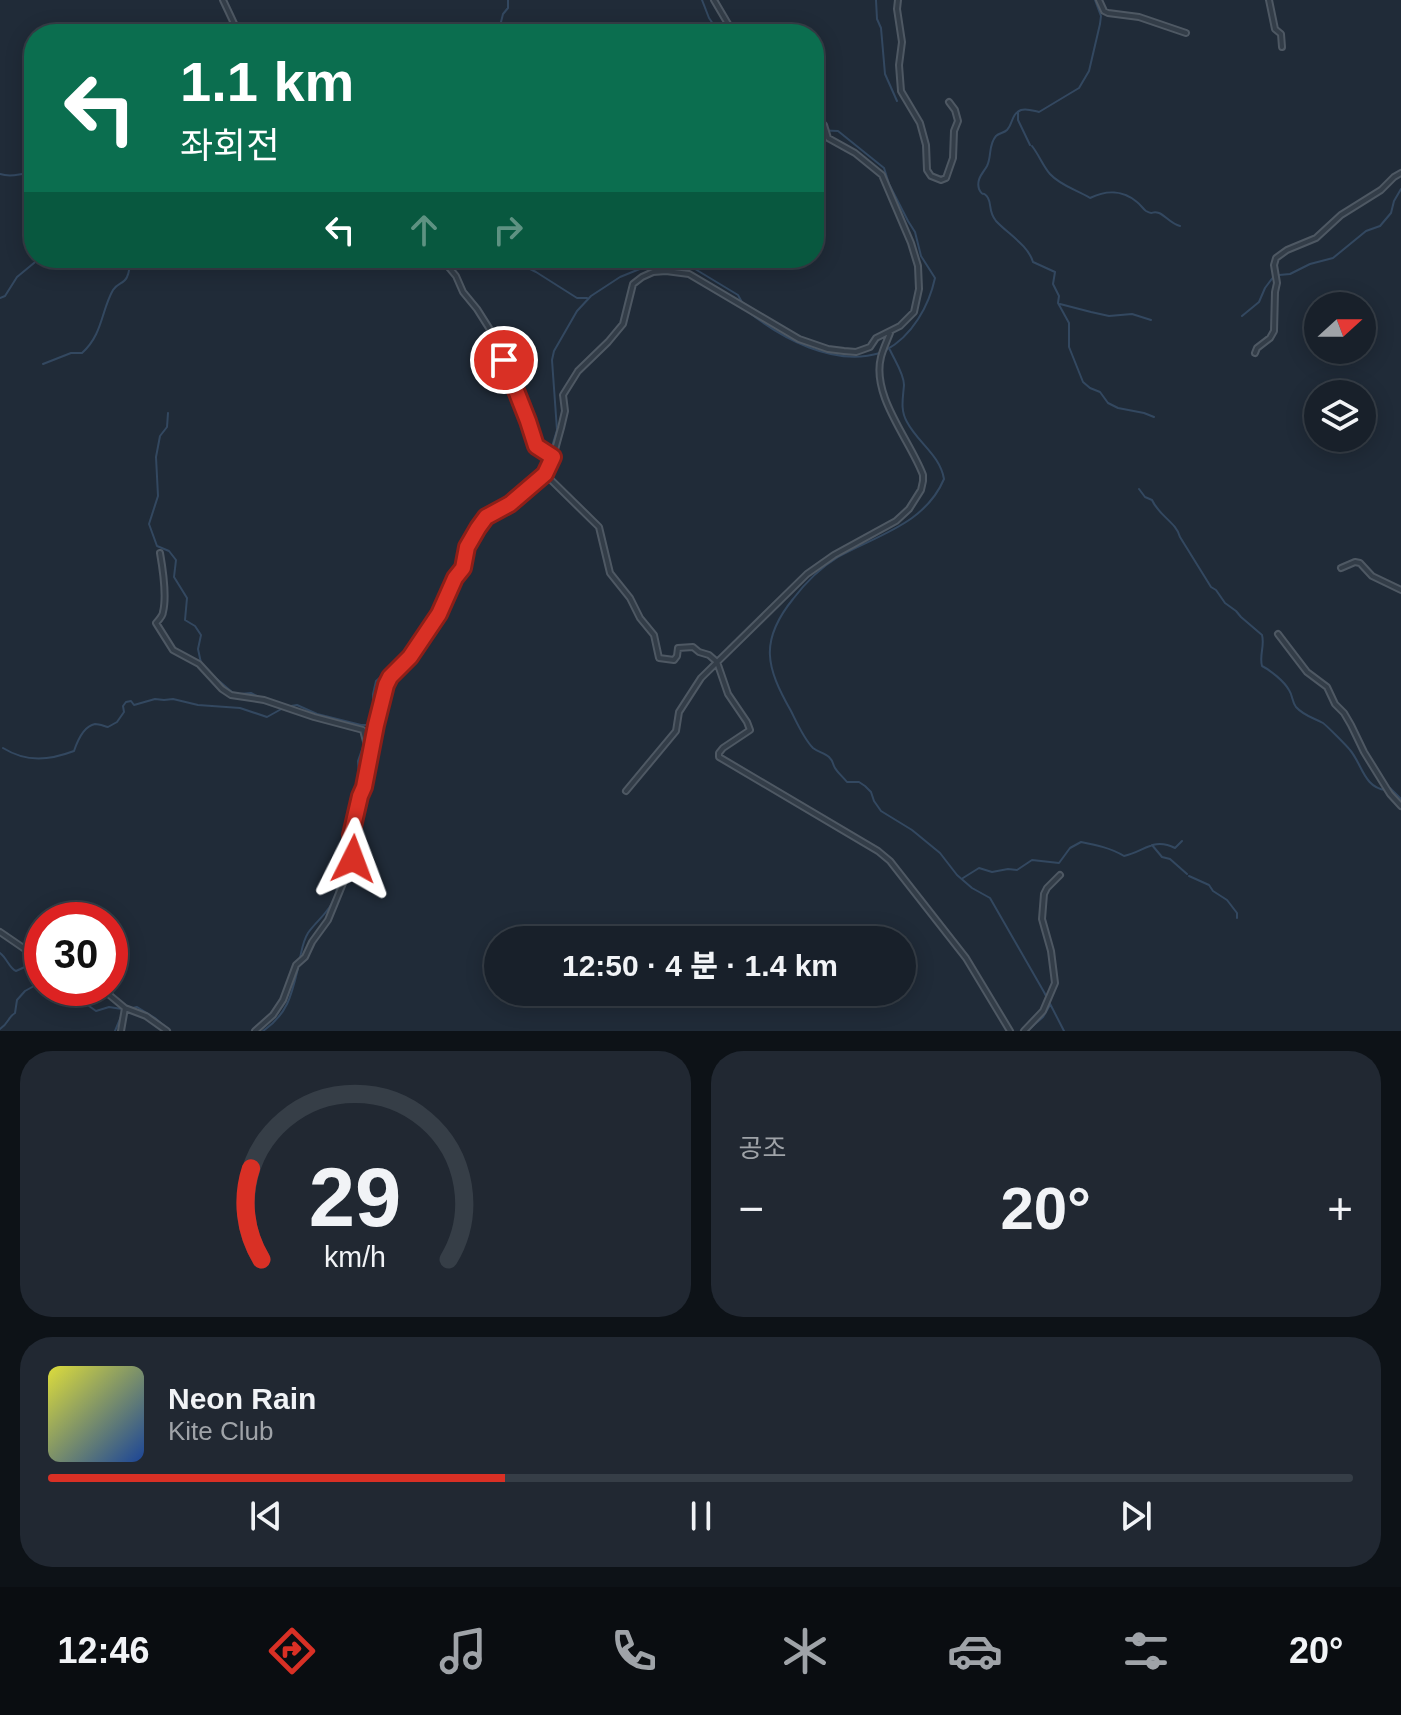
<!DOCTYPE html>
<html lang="ko">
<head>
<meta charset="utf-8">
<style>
	body { margin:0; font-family:Helvetica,"Noto Sans KR",sans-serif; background:#212832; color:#f1f3f6; height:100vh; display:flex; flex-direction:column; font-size:30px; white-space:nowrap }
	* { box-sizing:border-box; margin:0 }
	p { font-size:26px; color:#9fa3a8 }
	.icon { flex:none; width:44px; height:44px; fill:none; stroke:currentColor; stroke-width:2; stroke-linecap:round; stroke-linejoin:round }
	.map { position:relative; height:1031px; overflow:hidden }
	.side { display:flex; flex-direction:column; gap:20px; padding:20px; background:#0d1217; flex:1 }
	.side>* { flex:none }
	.hud { position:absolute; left:24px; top:24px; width:800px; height:244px; border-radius:32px; box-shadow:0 4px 20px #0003,0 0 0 2px #363e47; background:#0b6e4f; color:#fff; overflow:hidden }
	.needle { width:52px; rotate:69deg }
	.buttons { position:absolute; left:1304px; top:292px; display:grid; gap:16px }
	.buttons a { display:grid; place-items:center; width:72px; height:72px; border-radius:50%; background:#18202a; box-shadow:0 4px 20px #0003,0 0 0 2px #363e47; font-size:40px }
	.speed { position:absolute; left:24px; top:902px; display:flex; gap:16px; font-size:40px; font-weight:700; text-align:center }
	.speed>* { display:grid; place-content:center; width:104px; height:104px; border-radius:50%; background:#18202a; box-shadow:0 4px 20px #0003,0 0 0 2px #363e47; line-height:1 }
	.speed .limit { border:12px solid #d22; background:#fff; color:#111 }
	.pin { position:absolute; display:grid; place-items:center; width:68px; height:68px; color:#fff; margin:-34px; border:4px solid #fff; border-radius:50%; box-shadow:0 2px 8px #0007 }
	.me { position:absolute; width:88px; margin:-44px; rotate:3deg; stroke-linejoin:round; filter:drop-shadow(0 0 6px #0008) }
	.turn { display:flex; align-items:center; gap:28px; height:168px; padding:0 24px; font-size:36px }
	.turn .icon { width:104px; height:104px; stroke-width:2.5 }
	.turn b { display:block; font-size:56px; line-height:68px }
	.lanes { display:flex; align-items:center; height:76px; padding:0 24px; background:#0003; justify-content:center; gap:40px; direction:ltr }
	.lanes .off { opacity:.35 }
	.big { font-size:60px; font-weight:800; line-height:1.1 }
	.side .widget { flex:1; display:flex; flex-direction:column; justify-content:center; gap:12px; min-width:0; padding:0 28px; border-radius:32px; background:#212832 }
	.side .dial { align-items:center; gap:0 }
	.dial svg { height:208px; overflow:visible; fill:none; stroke:#363e47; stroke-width:7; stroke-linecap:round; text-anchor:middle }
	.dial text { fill:#f1f3f6; stroke:none }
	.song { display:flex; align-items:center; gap:24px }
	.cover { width:96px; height:96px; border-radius:12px; background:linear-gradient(135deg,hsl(60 70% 55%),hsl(220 70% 35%)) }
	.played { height:8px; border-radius:4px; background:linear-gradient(90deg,#d93025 35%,#363e47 35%) }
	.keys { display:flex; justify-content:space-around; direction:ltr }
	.heat { display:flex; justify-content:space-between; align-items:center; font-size:44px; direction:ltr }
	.side .tiles { flex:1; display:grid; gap:20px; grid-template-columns:1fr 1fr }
	.widget:last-child { grid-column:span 2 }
	.trip { position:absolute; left:484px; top:926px; width:432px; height:80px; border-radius:40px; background:#18202a; box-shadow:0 4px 20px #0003,0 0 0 2px #363e47; font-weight:800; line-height:80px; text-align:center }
	.tabs { display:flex; height:128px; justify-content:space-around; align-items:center; background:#0a0d11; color:#9fa3a8 }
	.tabs .icon { width:56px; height:56px }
	.tabs .on { color:#d93025 }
	.tabs b { font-size:36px; color:#f1f3f6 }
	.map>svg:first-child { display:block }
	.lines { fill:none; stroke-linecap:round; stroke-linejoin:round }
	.stream { stroke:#334860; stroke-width:2 }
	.minor-casing { stroke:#4e5863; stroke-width:8 }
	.minor { stroke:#333d48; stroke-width:4 }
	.route-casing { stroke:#8d1f18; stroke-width:20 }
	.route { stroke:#d93025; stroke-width:14 }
</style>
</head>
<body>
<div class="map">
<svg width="1401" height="1031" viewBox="0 0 1401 1031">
	<rect width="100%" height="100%" fill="#202b38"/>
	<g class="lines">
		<path class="stream" d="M 702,0 L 709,18 L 720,34
			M 876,0 L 877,19 L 881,28 L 885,74 L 897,101
			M 1095,0 L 1101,16 L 1100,24 L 1089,71 L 1079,88 L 1039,112 C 1034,111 1027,108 1021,110 C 1011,114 1013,124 1007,130 C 1004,133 999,133 996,136 C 988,145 992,156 987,166 C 983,173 976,179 979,189 C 984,199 982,189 988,198 C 992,205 988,211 996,221 C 1008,234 1028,245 1033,262 L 1055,272 L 1053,284 L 1059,296 L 1058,303 L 1069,323 L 1069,347 L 1083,382 L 1090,388 L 1100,392 L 1108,403 L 1118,408 L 1144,413 L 1154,417
			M 498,34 L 503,14 L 508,8 L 508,0
			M 1018,113 L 1018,120 L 1030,145
			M 814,130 L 838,131 L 884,168 L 889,184 L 908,221 L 915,232 L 921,256 L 935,278 C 929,306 912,336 886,350
			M 1032,146 C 1039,155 1043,166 1050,174 C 1061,186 1077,190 1090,198 C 1106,190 1123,190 1137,202 C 1141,205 1143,209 1146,211 C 1154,216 1151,210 1159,213 C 1166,216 1171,224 1180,226
			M 0,174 C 15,179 21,171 34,174
			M 508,258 L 536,272 L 577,298 L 587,298
			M 1279,275 L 1290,274 L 1310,264 L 1333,258 L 1366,231 L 1380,226 L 1391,213 L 1394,201 L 1401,189
			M 0,298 L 5,296 L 17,277 L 40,258
			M 1060,304 L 1091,312 L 1109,316 L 1132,314 L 1151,320
			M 746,310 C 781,338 833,367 880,353
			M 1242,316 L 1259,302 L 1265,288 L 1274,276
			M 890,350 C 895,361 904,374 904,385 C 903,398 900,410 907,422 C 918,443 940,455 944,479 C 925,524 877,535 838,557 C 820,568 806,582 793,599 C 759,641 766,667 791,711 C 797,723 804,739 813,748 C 818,752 825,753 829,757 C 834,762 832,763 835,768 C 838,773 843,777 847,782 L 859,782 L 865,786 L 871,792 L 874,801 L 881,811 L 912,830 L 940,853 L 957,875 L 972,888 L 990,898 L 1044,992 L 1064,1031
			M 43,364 L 71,353 L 82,353 C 103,334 101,311 113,290 C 117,283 124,284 127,277 C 130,271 130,264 130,258
			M 168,413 L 167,427 L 160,436 L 156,457 L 158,496 L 149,524 L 157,546 L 169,551 L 176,560 L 174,577 L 187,598 L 185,620 L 195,626 L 201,635 L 198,649 L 201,663
			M 1139,489 L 1145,497 L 1152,500 C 1159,516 1176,522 1180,537 L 1211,587 L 1216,590 L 1225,603 L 1236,611 L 1241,617 L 1262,635 C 1265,646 1259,655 1262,666 C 1270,670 1284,681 1289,690 C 1293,696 1292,702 1296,707 C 1304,716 1314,718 1323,723 C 1326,725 1347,746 1350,750 C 1362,764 1364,788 1386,790
			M 211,674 L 233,693
			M 239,694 L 251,693 L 259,697
			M 367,735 L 373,712 L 373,694 L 376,681 L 409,652 L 432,618 L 449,577 L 459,561 L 462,546 L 468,535 L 480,519 L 531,482 L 544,467 L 548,460 L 557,430 L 552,360 L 554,351 L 577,311 L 591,296 L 620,277 L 652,264 L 677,265 L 695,269 L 738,295 L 743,304
			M 3,748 C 27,763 50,760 74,751 C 77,742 84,726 95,724 C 99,724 104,726 108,727 L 117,722 L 124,712 L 123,706 L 126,702 L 131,701 L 134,705 L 155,699 L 164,700 L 173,699 L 198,705 L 240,708 L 267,717 L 285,707 L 297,705 L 317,714 L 361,725 L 369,725
			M 1390,788 L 1401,799
			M 360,793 L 358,761 L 365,741
			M 354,832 L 359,815 L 361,800
			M 1152,845 L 1162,857 L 1170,859 L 1187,874
			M 1189,876 L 1209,885 L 1213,891 L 1227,900 L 1237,913 L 1237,918
			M 963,878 L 979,868 L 992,872 L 1008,869 L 1017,870 L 1032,860 L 1059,863 L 1070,848 L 1081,842 C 1096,845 1111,848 1124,856 C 1144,852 1153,837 1175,848 L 1182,841
			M 0,953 C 7,958 9,968 16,971 L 27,966 L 37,965 L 42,969
			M 300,958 C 302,949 303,941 308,933 C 317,920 329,913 335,897 C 344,871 323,860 350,837
			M 51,988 L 61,996 L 82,1001 L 96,1011 L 109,1007 L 122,1009
			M 128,1009 L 137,1007 L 155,1018 L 170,1031
			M 0,1029 C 9,1023 8,1017 15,1013 L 17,1000 L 25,991 L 34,986 L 42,986
			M 115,1031 L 122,1014
			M 263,1031 C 289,1013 292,993 299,964
			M 1027,1031 L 1043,1017 L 1050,1005"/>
		<defs>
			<path id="minor" d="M 223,0 L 239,34
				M 714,0 L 734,34
				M 898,0 L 897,9 L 902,42 L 899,65 L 901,91 L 920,123 L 926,145 L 927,170 L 931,176 L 941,180 L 946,178 L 953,158 L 954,131 L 958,121 L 955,110 L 949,102
				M 1099,0 L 1104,11 L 1108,13 L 1139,17 L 1186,33
				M 1269,0 L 1275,29 L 1281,34 L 1282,47
				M 441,258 L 456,276 L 463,292 L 477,309 L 501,347 L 509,374 L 528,421 L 535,443 L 540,449 L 553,457
				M 1255,353 L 1257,348 L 1270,338 L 1274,331 L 1275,292 L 1277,283 L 1274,265 L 1276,258 L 1287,250 L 1316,238 L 1341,215 L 1381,190 L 1394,177 L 1401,173
				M 545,474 L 599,527 L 610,573 L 630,598 L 640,618 L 654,635 L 659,658 L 674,660 L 677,656 L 678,648 L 693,647 L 699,652 L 709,655 L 717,662 L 728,694 L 747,722 L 750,730 L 723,748 L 719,753 L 719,757 L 878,851 L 890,861 L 966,958 L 1010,1031
				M 160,553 C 163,570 167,596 163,612 C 163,615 158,621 156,623 L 173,650 L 199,664 L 222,689 L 231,695 L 264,700 L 314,717 L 363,730 L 369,753
				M 1341,568 L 1355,562 L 1360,563 L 1372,576 L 1401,590
				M 1278,634 L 1307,672 L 1327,687 L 1335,704 L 1344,713 L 1351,725 L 1364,752 L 1390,794 L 1401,806
				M 626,791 L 676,731 L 679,712 L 701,678 L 807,574 L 834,555 L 896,521 L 909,509 L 921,490 L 923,481 L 923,475 C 910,440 871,396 881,357 C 883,349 887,341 890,333
				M 0,932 L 35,956 L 42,965
				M 101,988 L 125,1008 L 146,1016 L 167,1031
				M 121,1031 L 125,1008
				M 255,1031 L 273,1015 L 283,1000 L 296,965 L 305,957 L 312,942 L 328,920 L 353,859 L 351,835 L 360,796 L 364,787 L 371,749 L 388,680 L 397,669 L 410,657 L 439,614 L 455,578 L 463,568 L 467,547 L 478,528 L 486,517 L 510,504 L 548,470 L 553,457 L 561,428 L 565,411 L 563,395 L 578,371 L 608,342 L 623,324 L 633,284 L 642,277 L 653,272 L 666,271 L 689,274 L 799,339 L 828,349 L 844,351 L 856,352 L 870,347 L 876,338 L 900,326 L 914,312 L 919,289 L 918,266 L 911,243 L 882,175 L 855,153 L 828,138 L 824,125 L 814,115
				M 1024,1031 L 1043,1011 L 1055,983 L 1051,951 L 1042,919 L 1044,894 L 1047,888 L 1060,875"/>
		</defs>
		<use href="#minor" class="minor-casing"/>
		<use href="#minor" class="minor"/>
	</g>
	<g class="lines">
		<defs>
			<path id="route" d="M 353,859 L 351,835 L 360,796 L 364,787 L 376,725 L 386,685 L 390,677 L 410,657 L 439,614 L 455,578 L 463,568 L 467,547 L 478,528 L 486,517 L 510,504 L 545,474 L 553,457 L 536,446 L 528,421 L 504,360"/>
		</defs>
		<use href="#route" class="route-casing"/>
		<use href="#route" class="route"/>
	</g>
</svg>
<div class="buttons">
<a><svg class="needle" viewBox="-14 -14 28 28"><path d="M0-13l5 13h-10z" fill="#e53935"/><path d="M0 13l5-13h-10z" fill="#9fa3a8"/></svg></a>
<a><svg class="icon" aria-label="layers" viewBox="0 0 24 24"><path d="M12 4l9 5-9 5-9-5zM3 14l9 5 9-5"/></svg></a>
</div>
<div class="speed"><div class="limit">30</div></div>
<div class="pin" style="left:504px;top:360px;background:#d93025"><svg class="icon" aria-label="arrive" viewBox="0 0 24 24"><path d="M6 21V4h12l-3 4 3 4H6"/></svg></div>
<svg class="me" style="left:353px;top:859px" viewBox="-20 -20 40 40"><path d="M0-17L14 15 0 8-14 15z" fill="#d93025" stroke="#fff" stroke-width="4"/></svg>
<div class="trip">12:50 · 4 분 · 1.4 km</div>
<div class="hud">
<div class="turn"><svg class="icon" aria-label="left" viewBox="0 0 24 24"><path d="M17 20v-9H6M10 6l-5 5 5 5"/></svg><div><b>1.1 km</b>좌회전</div></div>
<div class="lanes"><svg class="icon" aria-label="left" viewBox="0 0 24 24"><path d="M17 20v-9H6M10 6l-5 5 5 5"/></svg><svg class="icon off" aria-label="ahead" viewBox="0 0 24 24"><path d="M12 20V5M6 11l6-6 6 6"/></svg><svg class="icon off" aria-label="right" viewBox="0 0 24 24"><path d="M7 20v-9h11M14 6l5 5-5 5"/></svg></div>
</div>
</div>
<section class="side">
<div class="tiles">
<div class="widget dial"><svg viewBox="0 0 100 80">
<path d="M14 69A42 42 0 1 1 86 69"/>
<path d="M14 69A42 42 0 0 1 10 34" stroke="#d93025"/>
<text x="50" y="56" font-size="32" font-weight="700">29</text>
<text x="50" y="72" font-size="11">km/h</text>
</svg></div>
<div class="widget"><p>공조</p>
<div class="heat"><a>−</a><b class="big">20°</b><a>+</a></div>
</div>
<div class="widget">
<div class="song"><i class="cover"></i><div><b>Neon Rain</b><p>Kite Club</p></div></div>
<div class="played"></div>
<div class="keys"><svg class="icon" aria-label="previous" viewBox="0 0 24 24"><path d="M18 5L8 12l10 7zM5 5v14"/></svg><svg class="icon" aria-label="pause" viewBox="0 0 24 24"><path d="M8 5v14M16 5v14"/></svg><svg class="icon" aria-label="next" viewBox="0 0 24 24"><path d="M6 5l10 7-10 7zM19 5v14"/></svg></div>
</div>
</div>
</section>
<nav class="tabs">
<b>12:46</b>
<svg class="icon on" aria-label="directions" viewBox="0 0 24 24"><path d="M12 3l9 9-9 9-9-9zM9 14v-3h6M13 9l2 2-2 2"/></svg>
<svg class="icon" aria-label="music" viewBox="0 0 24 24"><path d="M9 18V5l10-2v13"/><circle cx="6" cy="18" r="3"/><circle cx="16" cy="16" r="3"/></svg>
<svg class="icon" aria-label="phone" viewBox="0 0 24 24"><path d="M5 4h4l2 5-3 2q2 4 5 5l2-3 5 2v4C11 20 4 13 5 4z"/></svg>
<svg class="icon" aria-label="climate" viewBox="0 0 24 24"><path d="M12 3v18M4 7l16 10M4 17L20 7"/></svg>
<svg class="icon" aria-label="car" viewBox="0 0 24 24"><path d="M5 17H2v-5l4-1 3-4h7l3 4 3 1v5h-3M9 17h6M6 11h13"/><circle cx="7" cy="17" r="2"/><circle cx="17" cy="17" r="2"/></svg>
<svg class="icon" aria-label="filters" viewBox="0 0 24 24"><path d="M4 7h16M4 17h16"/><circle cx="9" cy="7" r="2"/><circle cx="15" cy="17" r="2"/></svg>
<b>20°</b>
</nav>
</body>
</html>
